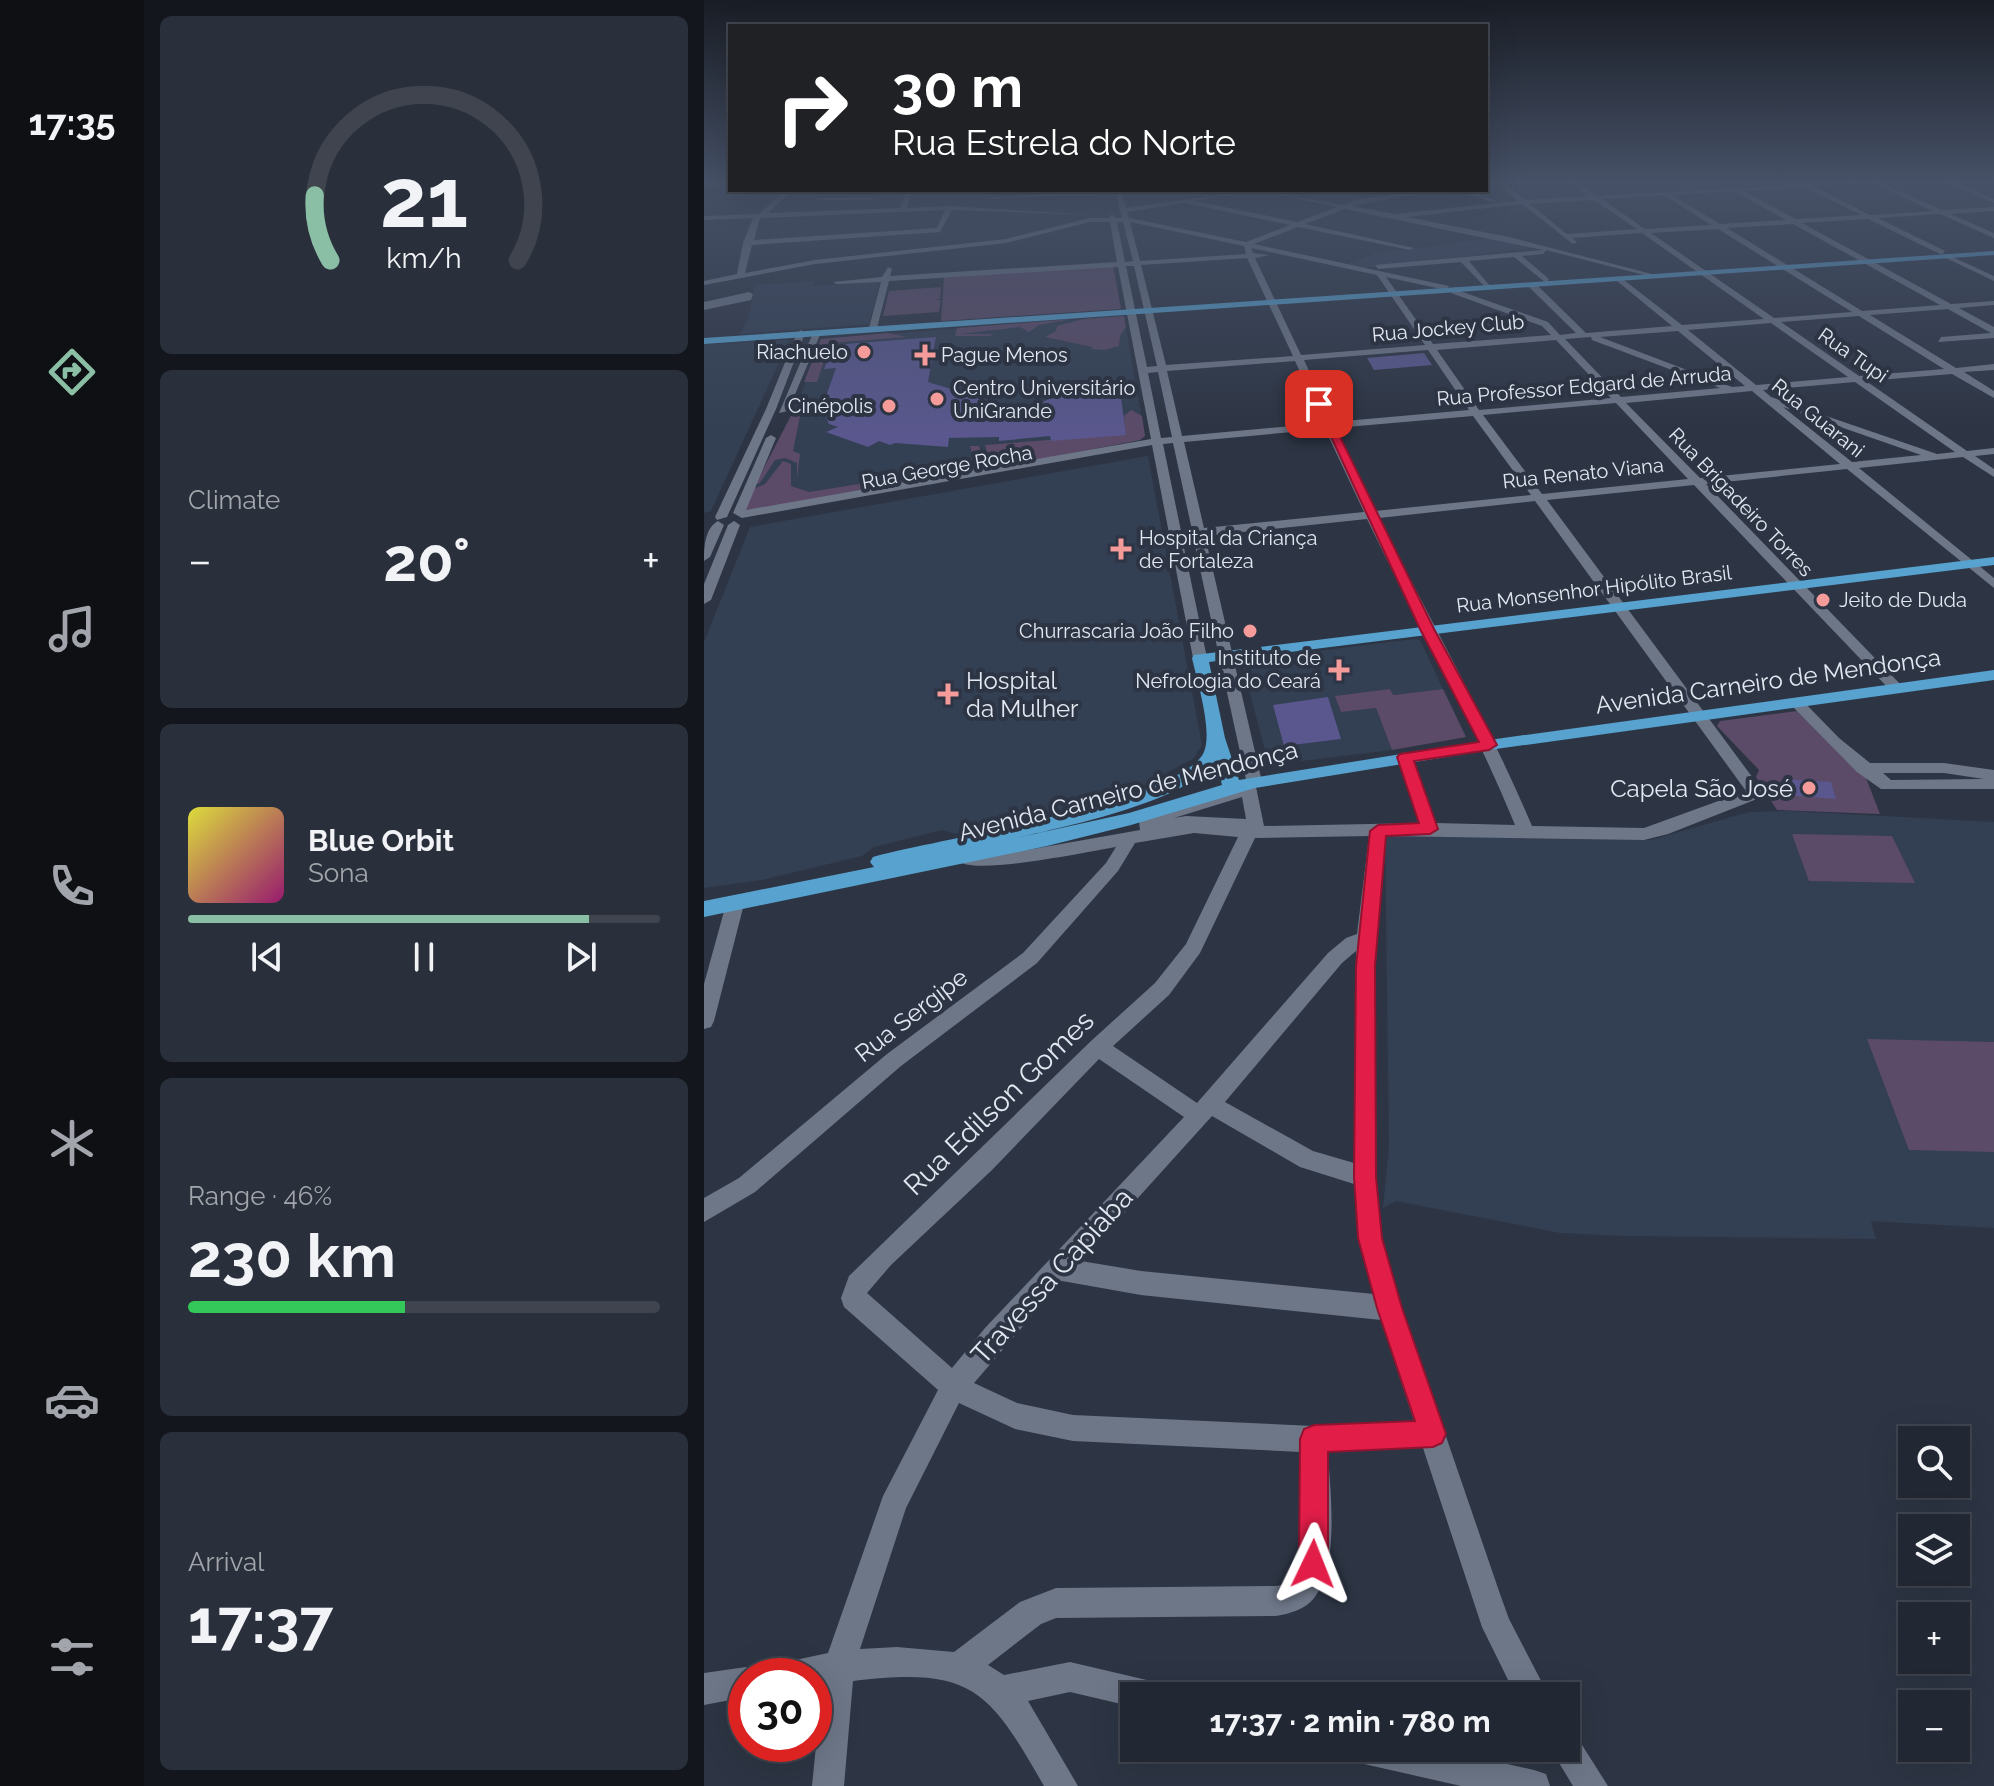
<!DOCTYPE html>
<html lang="en">
<head>
<meta charset="utf-8">
<style>
	body { margin:0; font-family:Raleway,sans-serif; background:#2a303b; color:#f1f3f6; height:100vh; display:flex; flex-direction:column; font-size:30px; white-space:nowrap }
	* { box-sizing:border-box; margin:0 }
	p { font-size:26px; color:#a2a6ac }
	.icon { flex:none; width:44px; height:44px; fill:none; stroke:currentColor; stroke-width:2; stroke-linecap:round; stroke-linejoin:round }
	.map { position:relative; flex:1; overflow:hidden }
	.details { display:flex; flex-direction:column; gap:16px; padding:16px; background:#13161c; width:560px }
	.details>* { flex:none }
	.hud { position:absolute; left:24px; top:24px; width:760px; height:168px; border-radius:0px; box-shadow:0 8px 32px #0002,0 0 0 2px #3f444e; background:#202124; color:#fff; overflow:hidden }
	.controls { position:absolute; left:1194px; top:1426px; display:grid; gap:16px }
	.controls a { display:grid; place-items:center; width:72px; height:72px; border-radius:0px; background:#222833; box-shadow:0 8px 32px #0002,0 0 0 2px #3f444e; font-size:40px }
	.speed { position:absolute; left:24px; top:1658px; display:flex; gap:16px; font-size:40px; font-weight:700; text-align:center }
	.speed>* { display:grid; place-content:center; width:104px; height:104px; border-radius:50%; background:#222833; box-shadow:0 8px 32px #0002,0 0 0 2px #3f444e; line-height:1 }
	.speed .limit { border:12px solid #d22; background:#fff; color:#111 }
	.pin { position:absolute; display:grid; place-items:center; width:68px; height:68px; color:#fff; margin:-34px; border-radius:16px; box-shadow:0 4px 12px #0006 }
	.me { position:absolute; width:88px; margin:-44px; rotate:2deg; stroke-linejoin:round; filter:drop-shadow(0 0 6px #0008) }
	.turn { display:flex; align-items:center; gap:28px; height:168px; padding:0 32px; font-size:36px }
	.turn .icon { width:104px; height:104px; stroke-width:2.5 }
	.turn b { display:block; font-size:56px; line-height:68px }
	.big { font-size:60px; font-weight:700; line-height:1.1 }
	.details .widget { flex:1; display:flex; flex-direction:column; justify-content:center; gap:12px; min-width:0; padding:0 28px; border-radius:12px; background:#2a303b }
	.details .dial { align-items:center; gap:0 }
	.dial svg { height:208px; overflow:visible; fill:none; stroke:#3f444e; stroke-width:7; stroke-linecap:round; text-anchor:middle }
	.dial text { fill:#f1f3f6; stroke:none }
	.song { display:flex; align-items:center; gap:24px }
	.cover { width:96px; height:96px; border-radius:12px; background:linear-gradient(135deg,hsl(60 70% 55%),hsl(320 70% 35%)) }
	.played { height:8px; border-radius:4px; background:linear-gradient(90deg,#8abfa5 85%,#3f444e 85%) }
	.keys { display:flex; justify-content:space-around; direction:ltr }
	.heat { display:flex; justify-content:space-between; align-items:center; font-size:44px; direction:ltr }
	.charge { height:12px; border-radius:6px; background:linear-gradient(90deg,#34c759 46%,#3f444e 0) }
	.trip { position:absolute; left:416px; top:1682px; width:460px; height:80px; border-radius:0px; background:#222833; box-shadow:0 8px 32px #0002,0 0 0 2px #3f444e; font-weight:700; line-height:80px; text-align:center }
	main { display:flex; flex:1; min-height:0 }
	.menu { display:flex; flex-direction:column; width:144px; justify-content:space-around; align-items:center; background:#0e1014; color:#a2a6ac }
	.menu .icon { width:56px; height:56px }
	.menu .on { color:#8abfa5 }
	.menu b { font-size:36px; color:#f1f3f6 }
	.map>svg:first-child { display:block }
	.built { fill:#333f53 }
	.green { fill:#5b4b69 }
	.building { fill:#59578d }
	.lines { fill:none; stroke-linecap:round; stroke-linejoin:round }
	.minor { fill:#6e7788; fill-rule:evenodd }
	.major { fill:#57a2cf; fill-rule:evenodd }
	.route { fill:#e11d48; stroke:#92132f; stroke-width:2 }
	.poi-dot { fill:#f59b99; stroke:#2d3544; stroke-width:3 }
	.labels { text-anchor:middle; dominant-baseline:central; stroke-width:8; stroke-linejoin:round; paint-order:stroke }
	.far-street-label { font-size:20px; fill:#e2e7f1; stroke:#2d3544 }
	.far-poi-label { font-size:20px; fill:#e2e7f1; stroke:#2d3544; text-anchor:end }
	.poi-label { font-size:24px; fill:#e2e7f1; stroke:#2d3544; text-anchor:start }
	.street-label { font-size:24px; fill:#e2e7f1; stroke:#2d3544 }
	.near-street-label { font-size:28px; fill:#e2e7f1; stroke:#2d3544 }
</style>
</head>
<body>
<main>
<nav class="menu">
<b>17:35</b>
<svg class="icon on" aria-label="directions" viewBox="0 0 24 24"><path d="M12 3l9 9-9 9-9-9zM9 14v-3h6M13 9l2 2-2 2"/></svg>
<svg class="icon" aria-label="music" viewBox="0 0 24 24"><path d="M9 18V5l10-2v13"/><circle cx="6" cy="18" r="3"/><circle cx="16" cy="16" r="3"/></svg>
<svg class="icon" aria-label="phone" viewBox="0 0 24 24"><path d="M5 4h4l2 5-3 2q2 4 5 5l2-3 5 2v4C11 20 4 13 5 4z"/></svg>
<svg class="icon" aria-label="climate" viewBox="0 0 24 24"><path d="M12 3v18M4 7l16 10M4 17L20 7"/></svg>
<svg class="icon" aria-label="car" viewBox="0 0 24 24"><path d="M5 17H2v-5l4-1 3-4h7l3 4 3 1v5h-3M9 17h6M6 11h13"/><circle cx="7" cy="17" r="2"/><circle cx="17" cy="17" r="2"/></svg>
<svg class="icon" aria-label="filters" viewBox="0 0 24 24"><path d="M4 7h16M4 17h16"/><circle cx="9" cy="7" r="2"/><circle cx="15" cy="17" r="2"/></svg>
</nav>
<section class="details">
<div class="widget dial"><svg viewBox="0 0 100 80">
<path d="M14 69A42 42 0 1 1 86 69"/>
<path d="M14 69A42 42 0 0 1 8 44" stroke="#8abfa5"/>
<text x="50" y="56" font-size="32" font-weight="700">21</text>
<text x="50" y="72" font-size="11">km/h</text>
</svg></div>
<div class="widget"><p>Climate</p>
<div class="heat"><a>−</a><b class="big">20°</b><a>+</a></div>
</div>
<div class="widget">
<div class="song"><i class="cover"></i><div><b>Blue Orbit</b><p>Sona</p></div></div>
<div class="played"></div>
<div class="keys"><svg class="icon" aria-label="previous" viewBox="0 0 24 24"><path d="M18 5L8 12l10 7zM5 5v14"/></svg><svg class="icon" aria-label="pause" viewBox="0 0 24 24"><path d="M8 5v14M16 5v14"/></svg><svg class="icon" aria-label="next" viewBox="0 0 24 24"><path d="M6 5l10 7-10 7zM19 5v14"/></svg></div>
</div>
<div class="widget"><p>Range · 46%</p><b class="big">230 km</b><div class="charge"></div></div>
<div class="widget"><p>Arrival</p><b class="big">17:37</b></div>
</section>
<div class="map">
<svg width="1290" height="1786" viewBox="0 0 1290 1786">
	<rect width="100%" height="100%" fill="#2d3544"/>
	<path class="built" d="M 790,238 L 829,248 L 660,268 L 644,264 L 672,253 Z
		M 111,281 L 110,286 L 176,281 L 165,324 L 36,334 L 45,317 L 51,285 Z
		M 420,316 L 441,436 L 436,440 L 40,511 L 96,397 L 117,339 Z
		M 82,340 L 85,341 L 7,511 L 0,513 L 0,344 Z
		M 444,456 L 498,745 L 490,758 L 422,795 L 251,834 L 238,830 L 170,847 L 158,856 L 58,880 L 0,888 L 0,642 L 46,527 Z
		M 711,639 L 716,640 L 739,689 L 689,695 L 637,712 L 672,708 L 688,750 L 565,765 L 538,664 L 540,660 Z
		M 1085,811 L 1290,822 L 1290,1228 L 1167,1221 L 1172,1239 L 920,1236 L 856,1233 L 692,1201 L 679,1208 L 685,1147 L 681,832 L 947,840 L 1045,812 Z"/>
	<path class="green" d="M 409,265 L 417,309 L 237,321 L 240,277 Z
		M 237,287 L 236,299 L 230,300 L 237,300 L 235,312 L 179,316 L 185,291 Z
		M 420,316 L 422,327 L 416,336 L 415,346 L 400,350 L 387,349 L 389,347 L 341,337 L 352,331 L 353,326 L 379,319 Z
		M 369,319 L 335,325 L 325,332 L 316,327 L 256,334 L 289,334 L 286,336 L 251,336 L 253,328 Z
		M 184,333 L 203,337 L 126,343 L 113,382 L 100,382 L 117,339 Z
		M 91,408 L 97,411 L 89,451 L 96,454 L 93,479 L 93,463 L 81,458 L 71,460 L 56,483 L 51,485 Z
		M 427,410 L 438,416 L 441,436 L 436,440 L 288,469 L 281,445 L 421,434 L 420,416 Z
		M 266,446 L 275,446 L 282,470 L 40,511 L 49,489 L 61,484 L 79,461 L 87,464 L 87,486 L 105,492 L 272,465 Z
		M 686,689 L 689,695 L 739,689 L 762,737 L 688,750 L 672,708 L 637,712 L 631,696 Z
		M 1093,711 L 1162,778 L 1176,814 L 1073,810 L 1052,777 L 1055,770 L 1013,726 L 1016,721 Z
		M 1088,834 L 1188,836 L 1211,883 L 1105,881 Z
		M 1163,1039 L 1290,1042 L 1290,1152 L 1205,1150 Z"/>
	<path class="building" d="M 232,337 L 224,382 L 319,411 L 345,399 L 345,395 L 416,390 L 422,435 L 347,441 L 346,436 L 295,441 L 295,437 L 245,438 L 244,447 L 191,443 L 186,445 L 175,441 L 164,447 L 122,432 L 134,427 L 125,424 L 115,403 L 120,402 L 132,368 L 120,369 L 129,345 Z
		M 720,353 L 728,365 L 670,370 L 663,358 Z
		M 624,697 L 637,739 L 580,746 L 569,705 Z
		M 1079,779 L 1127,782 L 1132,799 L 1082,795 Z"/>
	<g class="lines">
		<path class="minor" d="M 0,182 L 26,182 L 26,185 L 0,186 Z
			M 792,182 L 799,182 L 821,200 L 885,196 L 866,182 L 873,182 L 893,196 L 1154,182 L 1109,186 L 1166,215 L 1229,211 L 1167,182 L 1176,182 L 1238,210 L 1290,207 L 1290,211 L 1246,214 L 1290,233 L 1290,238 L 1236,214 L 1174,218 L 1241,251 L 1238,255 L 1164,219 L 1098,223 L 1247,304 L 1290,301 L 1290,305 L 1255,308 L 1290,327 L 1290,338 L 1234,342 L 1237,337 L 1287,333 L 1244,309 L 1166,315 L 1252,368 L 1290,364 L 1290,370 L 1260,372 L 1290,391 L 1290,398 L 1248,374 L 1162,381 L 1263,451 L 1290,448 L 1290,454 L 1271,456 L 1290,469 L 1290,477 L 1259,457 L 1155,468 L 1290,578 L 1290,588 L 1143,469 L 1002,484 L 1198,686 L 1198,692 L 1188,692 L 990,485 L 843,500 L 1060,793 L 1058,797 L 964,834 L 940,840 L 682,836 L 671,938 L 672,1177 L 678,1238 L 698,1308 L 796,1594 L 805,1619 L 845,1696 L 812,1696 L 778,1627 L 719,1448 L 624,1452 C 626,1491 636,1565 610,1598 C 602,1609 585,1614 572,1616 L 352,1618 L 337,1624 L 284,1665 L 300,1675 L 366,1662 L 464,1685 L 469,1696 L 430,1696 L 430,1707 L 366,1692 L 324,1701 L 374,1786 L 340,1786 C 284,1688 267,1667 149,1681 L 140,1786 L 108,1786 L 118,1685 L 110,1686 L 110,1676 L 64,1676 L 68,1665 L 124,1653 L 179,1496 L 234,1390 L 140,1307 L 137,1298 L 145,1276 L 387,1041 L 451,983 L 482,944 L 534,837 L 490,833 L 431,843 L 414,871 L 333,963 L 197,1066 L 51,1192 L 0,1222 L 0,1198 L 35,1178 L 183,1054 L 319,953 L 402,863 L 412,847 C 386,851 267,877 253,860 L 256,856 L 323,850 L 436,830 L 435,821 L 437,817 L 543,784 L 489,537 L 478,538 L 503,658 L 496,662 L 489,658 L 448,445 L 38,518 L 29,513 L 62,438 L 67,435 L 72,438 L 42,510 L 447,439 L 414,267 L 185,281 L 173,328 L 169,331 L 165,328 L 177,282 L 133,284 L 129,282 L 178,277 L 184,267 L 188,269 L 186,276 L 413,262 L 406,222 L 386,222 L 302,243 L 111,264 L 0,285 L 0,281 L 33,274 L 39,243 L 49,218 L 0,220 L 0,216 L 55,214 L 82,190 L 89,190 L 64,213 L 196,208 L 203,190 L 209,190 L 203,208 L 245,206 L 388,215 L 248,210 L 236,232 L 48,245 L 41,273 L 111,260 L 302,239 L 386,218 L 405,218 L 408,214 L 412,218 L 418,218 L 411,190 L 455,190 L 418,194 L 422,208 L 550,190 L 491,201 L 593,222 L 633,207 L 552,190 L 640,205 L 655,199 L 734,190 L 648,206 L 690,214 L 814,201 ZM 1100,187 L 1157,215 L 1092,219 L 1039,191 ZM 1030,191 L 1082,220 L 1016,224 L 968,195 ZM 960,195 L 1007,225 L 941,229 L 898,199 ZM 890,200 L 933,229 L 863,234 L 826,204 ZM 480,203 L 586,225 L 542,242 L 425,218 L 423,212 ZM 818,204 L 869,244 L 873,242 L 868,238 L 938,233 L 1060,319 L 978,325 L 916,277 L 913,281 L 968,326 L 882,333 L 831,283 L 825,283 L 825,287 L 872,333 L 856,335 L 844,322 L 750,289 L 747,293 L 838,326 L 847,335 L 729,344 L 682,277 L 742,290 L 745,286 L 550,244 L 594,227 L 706,250 L 710,248 L 601,224 L 641,209 L 839,250 L 671,265 L 674,269 L 757,262 L 782,288 L 786,286 L 765,261 L 810,257 L 842,283 L 845,279 L 818,256 L 839,254 L 842,250 L 944,276 L 948,274 L 805,237 L 703,217 ZM 241,210 L 233,228 L 50,240 L 56,218 ZM 413,222 L 419,222 L 429,261 L 421,262 ZM 426,222 L 540,246 L 542,254 L 436,261 ZM 1089,224 L 1236,305 L 1158,311 L 1023,228 ZM 1014,229 L 1148,312 L 1070,318 L 947,233 ZM 547,248 L 673,275 L 721,345 L 597,355 L 551,258 L 565,255 L 549,253 ZM 543,258 L 589,356 L 462,365 L 437,265 ZM 422,266 L 430,266 L 453,366 L 443,367 ZM 1155,316 L 1240,369 L 1155,376 L 1077,322 ZM 1067,323 L 1144,377 L 1052,385 L 984,330 ZM 974,331 L 1041,386 L 1028,387 L 896,337 ZM 887,337 L 888,340 L 1016,388 L 917,397 L 861,339 ZM 852,340 L 907,398 L 775,410 L 733,350 ZM 724,350 L 765,410 L 629,422 L 600,360 ZM 591,361 L 619,423 L 478,436 L 463,371 ZM 454,372 L 468,437 L 457,438 L 444,373 ZM 1151,382 L 1251,452 L 1233,454 L 1067,397 L 1059,390 ZM 1048,391 L 1136,464 L 996,478 L 922,403 ZM 912,403 L 984,479 L 838,494 L 779,415 ZM 1079,407 L 1217,455 L 1148,462 ZM 769,416 L 827,495 L 671,511 L 631,428 ZM 621,429 L 660,512 L 500,528 L 480,442 ZM 469,443 L 488,530 L 477,531 L 459,444 ZM 831,501 L 1042,791 L 940,828 L 828,826 C 783,720 726,620 675,518 ZM 663,519 C 712,621 768,720 811,825 L 732,823 L 709,757 L 701,752 L 693,757 L 716,823 L 560,826 L 552,787 L 558,782 L 501,536 ZM 538,797 L 542,819 L 482,816 L 470,818 ZM 665,836 L 653,934 L 642,938 L 624,953 L 493,1103 L 409,1046 L 465,995 L 496,953 L 551,838 ZM 652,951 L 650,1163 L 609,1151 L 521,1102 L 638,963 ZM 395,1059 L 480,1117 L 281,1328 L 248,1368 L 163,1293 L 187,1265 L 288,1170 ZM 508,1116 L 596,1167 L 650,1184 L 654,1238 L 670,1294 L 437,1271 L 377,1261 ZM 358,1281 L 437,1295 L 677,1320 L 710,1421 L 610,1426 L 369,1415 L 313,1403 L 270,1383 ZM 255,1403 L 311,1429 L 369,1441 L 597,1452 C 598,1481 604,1547 592,1573 C 588,1582 581,1585 572,1586 L 352,1588 L 316,1602 L 250,1652 L 193,1647 L 156,1649 L 202,1508 Z
			M 1242,182 L 1251,182 L 1290,199 L 1290,203 Z
			M 751,190 L 761,190 L 793,201 L 788,202 Z
			M 402,191 L 404,194 L 285,199 L 288,197 Z
			M 168,197 L 170,200 L 112,200 L 115,198 Z
			M 1242,254 L 1290,276 L 1290,281 L 1242,258 Z
			M 45,292 L 49,294 L 47,300 L 0,310 L 0,302 Z
			M 97,330 L 101,333 L 72,409 L 23,517 L 13,520 L 11,517 L 62,409 L 93,333 Z
			M 109,333 L 116,335 L 84,411 L 75,413 Z
			M 14,521 L 20,525 L 6,557 L 0,561 C 0,547 1,528 14,521 Z
			M 30,521 L 36,525 L 7,600 L 0,604 L 0,584 L 24,525 Z
			M 1093,699 L 1098,700 L 1135,738 L 1166,763 L 1240,763 L 1290,770 L 1290,789 L 1177,789 L 1153,772 L 1088,706 L 1088,700 ZM 1179,773 L 1240,773 L 1280,779 L 1187,780 Z
			M 31,897 L 40,904 L 10,1021 L 7,1027 L 0,1029 L 0,984 L 22,904 Z
			M 42,1667 L 53,1671 L 55,1676 L 42,1676 L 42,1697 L 0,1705 L 0,1673 Z
			M 862,1732 L 873,1737 L 904,1786 L 869,1786 L 846,1748 L 862,1748 Z
			M 644,1748 L 732,1748 L 830,1770 L 842,1774 L 846,1786 L 757,1786 L 660,1764 L 649,1759 Z"/>
		<path class="major" d="M 1290,251 L 1290,255 L 0,344 L 0,338 Z
			M 1290,557 L 1290,565 L 505,662 L 521,738 L 535,780 L 785,740 L 1290,670 L 1290,680 L 785,750 L 551,788 L 427,825 L 343,846 L 0,917 L 0,901 L 170,867 L 166,862 L 169,857 C 229,840 472,802 499,754 C 510,734 493,681 488,658 L 490,655 ZM 512,761 L 518,785 L 425,813 L 303,840 C 355,828 481,803 512,761 Z"/>
	</g>
	<linearGradient id="sky" x2="0" y2="1"><stop stop-color="#191d25"/><stop offset="0.42" stop-color="#465167"/><stop offset="1" stop-color="#465167" stop-opacity="0"/></linearGradient>
	<rect width="1290" height="432" fill="url(#sky)"/>
	<path class="route" d="M 611,402 L 620,404 L 730,629 L 793,745 L 785,750 L 710,761 L 734,829 L 726,834 L 682,836 L 671,966 L 672,1177 L 678,1238 L 698,1308 L 742,1434 L 738,1443 L 729,1447 L 624,1452 L 624,1564 L 620,1574 L 609,1579 L 599,1574 L 595,1564 L 596,1439 L 600,1429 L 610,1425 L 711,1421 L 673,1308 L 654,1238 L 650,1177 L 652,966 L 666,831 L 674,825 L 715,823 L 693,757 L 696,754 L 775,742 L 716,629 Z"/>
	<g class="poi-dot">
		<circle cx="160" cy="352" r="8"/>
		<path d="M217 343h8v8h8v8h-8v8h-8v-8h-8v-8h8z"/>
		<circle cx="233" cy="399" r="8"/>
		<circle cx="185" cy="406" r="8"/>
		<path d="M413 537h8v8h8v8h-8v8h-8v-8h-8v-8h8z"/>
		<circle cx="1119" cy="600" r="8"/>
		<circle cx="546" cy="631" r="8"/>
		<path d="M631 658h8v8h8v8h-8v8h-8v-8h-8v-8h8z"/>
		<path d="M240 682h8v8h8v8h-8v8h-8v-8h-8v-8h8z"/>
		<circle cx="1105" cy="788" r="8"/>
	</g>
	<g class="labels">
		<g class="far-street-label">
			<text transform="translate(744 328) rotate(-5)">Rua Jockey Club</text>
			<text transform="translate(1149 355) rotate(35)">Rua Tupi</text>
			<text transform="translate(880 386) rotate(-5)">Rua Professor Edgard de Arruda</text>
			<text transform="translate(1114 418) rotate(39)">Rua Guarani</text>
			<text transform="translate(243 467) rotate(-10)">Rua George Rocha</text>
			<text transform="translate(879 473) rotate(-6)">Rua Renato Viana</text>
			<text transform="translate(1037 502) rotate(46)">Rua Brigadeiro Torres</text>
			<text transform="translate(890 589) rotate(-7)">Rua Monsenhor Hipólito Brasil</text>
		</g>
		<g class="far-poi-label">
			<text x="144" y="352">Riachuelo</text>
			<text x="237" y="355" text-anchor="start">Pague Menos</text>
			<text x="249" y="388" text-anchor="start">Centro Universitário<tspan x="249" dy="23">UniGrande</tspan></text>
			<text x="169" y="406">Cinépolis</text>
			<text x="435" y="538" text-anchor="start">Hospital da Criança<tspan x="435" dy="23">de Fortaleza</tspan></text>
			<text x="1135" y="600" text-anchor="start">Jeito de Duda</text>
			<text x="530" y="631">Churrascaria João Filho</text>
			<text x="617" y="658">Instituto de<tspan x="617" dy="23">Nefrologia do Ceará</tspan></text>
		</g>
		<g class="poi-label">
			<text x="262" y="680">Hospital<tspan x="262" dy="28">da Mulher</tspan></text>
			<text x="1089" y="788" text-anchor="end">Capela São José</text>
		</g>
		<g class="street-label">
			<text transform="translate(1064 681) rotate(-8)">Avenida Carneiro de Mendonça</text>
			<text transform="translate(424 791) rotate(-14)">Avenida Carneiro de Mendonça</text>
			<text transform="translate(207 1015) rotate(-38)">Rua Sergipe</text>
		</g>
		<g class="near-street-label">
			<text transform="translate(295 1103) rotate(-44)">Rua Edilson Gomes</text>
			<text transform="translate(348 1276) rotate(-48)">Travessa Capiaba</text>
		</g>
	</g>
</svg>
<div class="controls">
<a><svg class="icon" aria-label="search" viewBox="0 0 24 24"><circle cx="10" cy="10" r="6"/><path d="M15 15l6 6"/></svg></a>
<a><svg class="icon" aria-label="layers" viewBox="0 0 24 24"><path d="M12 4l9 5-9 5-9-5zM3 14l9 5 9-5"/></svg></a>
<a>+</a>
<a>−</a>
</div>
<div class="speed"><div class="limit">30</div></div>
<div class="pin" style="left:615px;top:404px;background:#d93025"><svg class="icon" aria-label="arrive" viewBox="0 0 24 24"><path d="M6 21V4h12l-3 4 3 4H6"/></svg></div>
<svg class="me" style="left:609px;top:1564px" viewBox="-20 -20 40 40"><path d="M0-17L14 15 0 8-14 15z" fill="#e11d48" stroke="#fff" stroke-width="4"/></svg>
<div class="trip">17:37 · 2 min · 780 m</div>
<div class="hud">
<div class="turn"><svg class="icon" aria-label="right" viewBox="0 0 24 24"><path d="M7 20v-9h11M14 6l5 5-5 5"/></svg><div><b>30 m</b>Rua Estrela do Norte</div></div>
</div>
</div>
</main>
</body>
</html>
